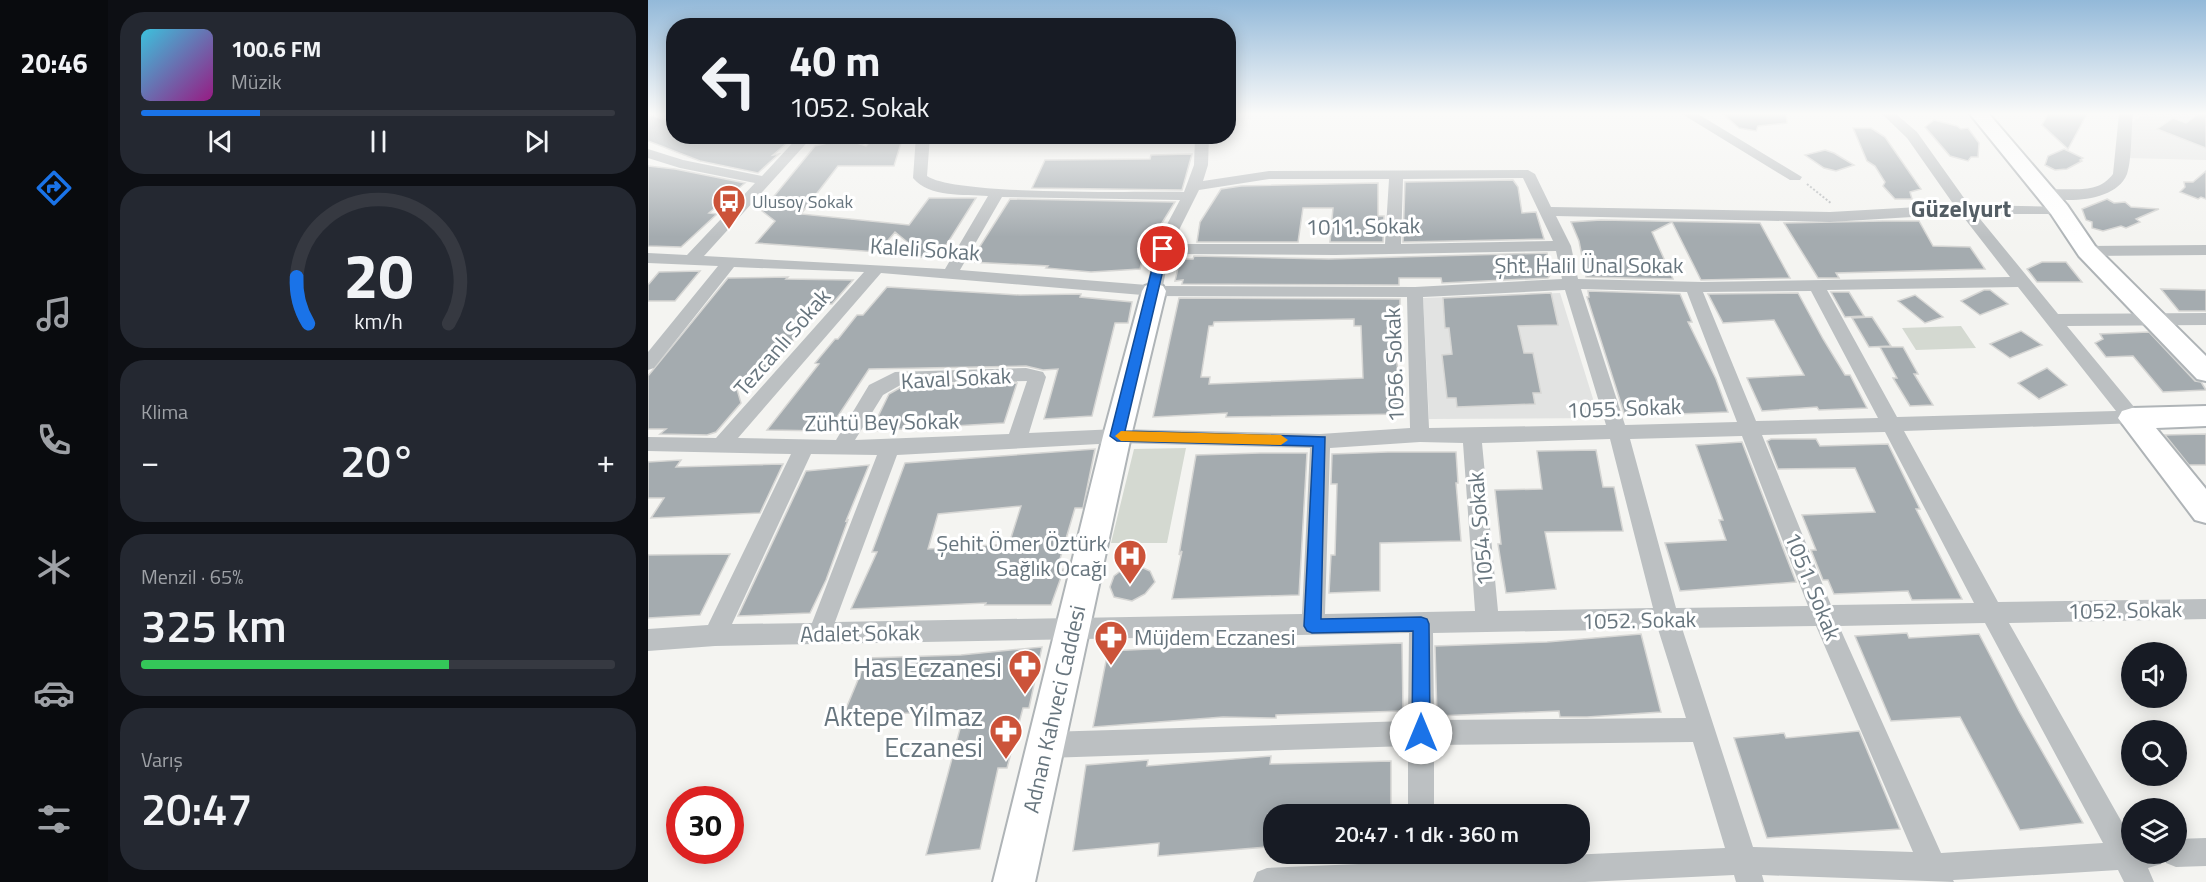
<!DOCTYPE html>
<html lang="tr">
<head>
<meta charset="utf-8">
<style>
	body { margin:0; font-family:"Titillium Web",sans-serif; background:#242831; color:#f1f3f6; height:100vh; display:flex; flex-direction:column; font-size:22px; white-space:nowrap }
	* { box-sizing:border-box; margin:0 }
	p { font-size:20px; color:#9ea1a6 }
	.icon { flex:none; width:33px; height:33px; fill:none; stroke:currentColor; stroke-width:2; stroke-linecap:round; stroke-linejoin:round }
	.map { position:relative; flex:1; overflow:hidden }
	.sheet { display:flex; flex-direction:column; gap:12px; padding:12px; background:#0d0f14; width:540px }
	.sheet>* { flex:none }
	.banner { position:absolute; left:18px; top:18px; width:570px; height:126px; border-radius:24px; box-shadow:0 3px 15px #0003; background:#171b24; color:#f1f3f6; overflow:hidden }
	.tools { position:absolute; left:1473px; top:642px; display:grid; gap:12px }
	.tools a { display:grid; place-items:center; width:66px; height:66px; border-radius:50%; background:#171b24; box-shadow:0 3px 15px #0003; font-size:30px }
	.speed { position:absolute; left:18px; top:786px; display:flex; gap:12px; font-size:30px; font-weight:700; text-align:center }
	.speed>* { display:grid; place-content:center; width:78px; height:78px; border-radius:50%; background:#171b24; box-shadow:0 3px 15px #0003; line-height:1 }
	.speed .limit { border:9px solid #d22; background:#fff; color:#111 }
	.pin { position:absolute; display:grid; place-items:center; width:51px; height:51px; color:#fff; margin:-26px; border:3px solid #fff; border-radius:50%; box-shadow:0 2px 6px #0007 }
	.me { position:absolute; width:66px; margin:-33px; rotate:0deg; stroke-linejoin:round; filter:drop-shadow(0 0 4px #0008) }
	.turn { display:flex; align-items:center; gap:21px; height:126px; padding:0 24px; font-size:27px }
	.turn .icon { width:78px; height:78px; stroke-width:2.5 }
	.turn b { display:block; font-size:42px; line-height:51px }
	.big { font-size:45px; font-weight:600; line-height:1.1 }
	.sheet .tile { flex:1; display:flex; flex-direction:column; justify-content:center; gap:9px; min-width:0; padding:0 21px; border-radius:24px; background:#242831 }
	.sheet .dial { align-items:center; gap:0 }
	.dial svg { height:156px; overflow:visible; fill:none; stroke:#363941; stroke-width:7; stroke-linecap:round; text-anchor:middle }
	.dial text { fill:#f1f3f6; stroke:none }
	.song { display:flex; align-items:center; gap:18px }
	.cover { width:72px; height:72px; border-radius:9px; background:linear-gradient(135deg,hsl(190 70% 55%),hsl(310 70% 35%)) }
	.played { height:6px; border-radius:3px; background:linear-gradient(90deg,#1a73e8 25%,#363941 25%) }
	.keys { display:flex; justify-content:space-around; direction:ltr }
	.heat { display:flex; justify-content:space-between; align-items:center; font-size:33px; direction:ltr }
	.charge { height:9px; border-radius:4px; background:linear-gradient(90deg,#34c759 65%,#363941 0) }
	.trip { position:absolute; left:615px; top:804px; width:327px; height:60px; border-radius:24px; background:#171b24; box-shadow:0 3px 15px #0003; font-weight:600; line-height:60px; text-align:center }
	main { display:flex; flex:1; min-height:0 }
	.tab-bar { display:flex; flex-direction:column; width:108px; justify-content:space-around; align-items:center; background:#090b0e; color:#9ea1a6 }
	.tab-bar .icon { width:42px; height:42px }
	.tab-bar .active { color:#1a73e8 }
	.tab-bar b { font-size:27px; color:#f1f3f6 }
	.map>svg:first-child { display:block }
	.built { fill:#e2e3e2 }
	.green { fill:#d4d9d1 }
	.building { fill:#a4abaf; stroke:#d6d6d4; stroke-width:1.5; fill-rule:evenodd }
	.lines { fill:none; stroke-linecap:round; stroke-linejoin:round }
	.secondary-casing { stroke:#afb4b7; stroke-width:4 }
	.path { stroke:#b6b9bb; stroke-width:2; stroke-dasharray:2 2; stroke-linecap:butt }
	.lane { stroke:#bcc0c2; stroke-width:8 }
	.street { fill:#bcc0c2; fill-rule:evenodd }
	.secondary { fill:#fff; fill-rule:evenodd }
	.route { fill:#1a73e8; stroke:#114b97; stroke-width:1.5 }
	.slow { fill:#f59e0b }
	.labels { text-anchor:middle; dominant-baseline:central; stroke-width:6; stroke-linejoin:round; paint-order:stroke }
	.far-poi-label { font-size:18px; fill:#67757e; stroke:#fff; text-anchor:start }
	.street-label { font-size:22px; fill:#67757e; stroke:#fff }
	.poi-label { font-size:22px; fill:#67757e; stroke:#fff; text-anchor:end }
	.far-district-label { font-size:24px; font-weight:bold; fill:#545e65; stroke:#fff }
	.near-poi-label { font-size:27px; fill:#67757e; stroke:#fff; text-anchor:end }
</style>
</head>
<body>
<main>
<nav class="tab-bar">
<b>20:46</b>
<svg class="icon active" aria-label="directions" viewBox="0 0 24 24"><path d="M12 3l9 9-9 9-9-9zM9 14v-3h6M13 9l2 2-2 2"/></svg>
<svg class="icon" aria-label="music" viewBox="0 0 24 24"><path d="M9 18V5l10-2v13"/><circle cx="6" cy="18" r="3"/><circle cx="16" cy="16" r="3"/></svg>
<svg class="icon" aria-label="phone" viewBox="0 0 24 24"><path d="M5 4h4l2 5-3 2q2 4 5 5l2-3 5 2v4C11 20 4 13 5 4z"/></svg>
<svg class="icon" aria-label="climate" viewBox="0 0 24 24"><path d="M12 3v18M4 7l16 10M4 17L20 7"/></svg>
<svg class="icon" aria-label="car" viewBox="0 0 24 24"><path d="M5 17H2v-5l4-1 3-4h7l3 4 3 1v5h-3M9 17h6M6 11h13"/><circle cx="7" cy="17" r="2"/><circle cx="17" cy="17" r="2"/></svg>
<svg class="icon" aria-label="filters" viewBox="0 0 24 24"><path d="M4 7h16M4 17h16"/><circle cx="9" cy="7" r="2"/><circle cx="15" cy="17" r="2"/></svg>
</nav>
<section class="sheet">
<div class="tile">
<div class="song"><i class="cover"></i><div><b>100.6 FM</b><p>Müzik</p></div></div>
<div class="played"></div>
<div class="keys"><svg class="icon" aria-label="previous" viewBox="0 0 24 24"><path d="M18 5L8 12l10 7zM5 5v14"/></svg><svg class="icon" aria-label="pause" viewBox="0 0 24 24"><path d="M8 5v14M16 5v14"/></svg><svg class="icon" aria-label="next" viewBox="0 0 24 24"><path d="M6 5l10 7-10 7zM19 5v14"/></svg></div>
</div>
<div class="tile dial"><svg viewBox="0 0 100 80">
<path d="M14 69A42 42 0 1 1 86 69"/>
<path d="M14 69A42 42 0 0 1 8 45" stroke="#1a73e8"/>
<text x="50" y="56" font-size="32" font-weight="700">20</text>
<text x="50" y="72" font-size="11">km/h</text>
</svg></div>
<div class="tile"><p>Klima</p>
<div class="heat"><a>−</a><b class="big">20°</b><a>+</a></div>
</div>
<div class="tile"><p>Menzil · 65%</p><b class="big">325 km</b><div class="charge"></div></div>
<div class="tile"><p>Varış</p><b class="big">20:47</b></div>
</section>
<div class="map">
<svg width="1558" height="882" viewBox="0 0 1558 882">
	<rect width="100%" height="100%" fill="#f4f4f1"/>
	<path class="built" d="M 1487,114 L 1558,114 L 1558,160 L 1479,158 L 1484,123 L 1492,116 Z
		M 912,293 L 951,418 L 781,419 L 775,298 Z"/>
	<path class="green" d="M 1313,326 L 1328,348 L 1268,350 L 1254,328 Z
		M 538,448 L 519,543 L 463,543 L 486,449 Z"/>
	<path class="building" d="M 0,114 L 26,123 L 26,136 L 147,136 L 125,155 L 131,154 L 110,173 L 52,161 L 0,141 Z
		M 1075,114 L 1138,114 L 1139,123 L 1110,126 L 1108,131 L 1091,128 Z
		M 1400,114 L 1439,114 L 1420,149 L 1394,125 Z
		M 1550,114 L 1558,114 L 1558,148 L 1509,129 L 1525,118 L 1538,123 Z
		M 1286,120 L 1309,126 L 1313,129 L 1320,128 L 1331,143 L 1330,157 L 1323,157 L 1320,161 L 1302,156 L 1277,127 Z
		M 1205,128 L 1223,128 L 1237,137 L 1273,189 L 1262,192 L 1264,199 L 1247,199 L 1235,186 L 1237,182 L 1227,166 L 1219,161 Z
		M 196,139 L 218,146 L 221,143 L 253,143 L 246,166 L 190,166 L 153,214 L 261,225 L 281,198 L 328,198 L 290,258 L 254,256 L 263,245 L 247,232 L 230,252 L 108,243 L 127,221 L 114,211 L 167,146 Z
		M 1416,149 L 1435,158 L 1432,160 L 1434,161 L 1419,169 L 1407,170 L 1397,165 L 1400,156 Z
		M 1177,150 L 1186,153 L 1206,165 L 1188,171 L 1176,168 L 1157,155 Z
		M 544,154 L 534,190 L 384,188 L 397,160 L 502,159 L 503,155 Z
		M 0,166 L 27,169 L 97,183 L 61,213 L 69,214 L 33,247 L 0,246 Z
		M 1558,171 L 1558,199 L 1553,197 L 1550,199 L 1532,192 L 1537,187 L 1536,182 L 1545,182 Z
		M 865,180 L 870,187 L 874,213 L 888,212 L 896,239 L 755,242 L 757,182 Z
		M 730,183 L 730,216 L 736,216 L 735,242 L 682,242 L 685,208 L 655,208 L 650,242 L 549,242 L 552,222 L 573,189 L 593,186 Z
		M 362,199 L 527,202 L 509,231 L 502,231 L 492,269 L 443,272 L 398,268 L 400,266 L 322,262 Z
		M 1459,199 L 1466,203 L 1477,202 L 1483,207 L 1511,209 L 1488,219 L 1492,222 L 1478,228 L 1473,226 L 1455,231 L 1444,228 L 1444,222 L 1438,220 L 1434,209 Z
		M 953,220 L 1112,223 L 1142,278 L 1053,280 L 1024,222 L 1004,232 L 1025,279 L 938,277 L 931,241 L 923,222 Z
		M 1235,221 L 1271,221 L 1285,246 L 1322,247 L 1337,269 L 1188,273 L 1191,278 L 1170,278 L 1136,223 Z
		M 899,253 L 902,275 L 900,278 L 794,283 L 793,278 L 751,278 L 751,285 L 534,284 L 535,280 L 527,281 L 532,259 L 545,259 L 546,256 L 681,259 Z
		M 1394,262 L 1418,262 L 1434,282 L 1389,282 L 1379,269 Z
		M 52,271 L 27,301 L 0,301 L 0,285 L 11,272 Z
		M 140,277 L 138,279 L 205,280 L 184,304 L 174,304 L 109,386 L 88,386 L 93,403 L 68,432 L 59,435 L 12,434 L 18,429 L 0,429 L 0,376 L 80,278 Z
		M 239,287 L 372,295 L 433,294 L 432,297 L 484,302 L 480,323 L 467,323 L 444,416 L 396,419 L 410,369 L 395,370 L 378,366 L 221,369 L 180,431 L 119,430 L 171,364 L 167,363 L 187,339 L 190,339 L 209,315 L 215,315 Z
		M 1513,289 L 1558,290 L 1558,311 L 1531,311 Z
		M 1336,290 L 1342,290 L 1360,304 L 1332,315 L 1313,301 Z
		M 940,291 L 1032,294 L 1044,322 L 1040,322 L 1068,379 L 1080,412 L 977,416 L 939,297 L 941,297 Z
		M 1183,292 L 1201,292 L 1216,316 L 1197,317 Z
		M 903,293 L 910,325 L 870,326 L 876,353 L 885,353 L 893,393 L 885,393 L 887,404 L 809,407 L 808,398 L 799,398 L 794,355 L 804,354 L 801,328 L 797,328 L 795,298 Z
		M 1150,293 L 1175,339 L 1197,375 L 1202,375 L 1219,408 L 1171,410 L 1169,407 L 1114,411 L 1099,378 L 1156,375 L 1126,320 L 1075,323 L 1060,294 Z
		M 1267,295 L 1295,317 L 1277,323 L 1250,301 Z
		M 531,298 L 752,299 L 752,325 L 746,325 L 753,414 L 578,417 L 579,413 L 505,417 ZM 706,319 L 706,326 L 713,326 L 715,378 L 561,384 L 562,377 L 553,377 L 561,326 L 565,326 L 566,322 Z
		M 1224,317 L 1243,346 L 1221,347 L 1204,318 Z
		M 1373,331 L 1394,345 L 1362,358 L 1342,344 Z
		M 1501,332 L 1547,381 L 1553,382 L 1558,390 L 1515,392 L 1485,356 L 1458,357 L 1447,343 L 1455,339 L 1452,334 Z
		M 1232,347 L 1255,347 L 1270,374 L 1266,374 L 1285,405 L 1262,406 L 1245,378 L 1249,378 Z
		M 1399,368 L 1419,385 L 1391,399 L 1370,383 Z
		M 369,383 L 356,423 L 223,431 L 241,394 L 257,385 Z
		M 1558,434 L 1558,465 L 1541,465 L 1517,435 Z
		M 1123,439 L 1168,439 L 1172,446 L 1240,444 L 1272,509 L 1268,509 L 1314,599 L 1264,600 L 1260,591 L 1186,594 L 1180,580 L 1175,580 L 1163,550 L 1168,550 L 1154,515 L 1227,512 L 1207,468 L 1130,469 L 1119,441 Z
		M 1094,442 L 1148,582 L 1032,591 L 1017,543 L 1078,540 L 1071,520 L 1075,520 L 1048,445 Z
		M 447,449 L 435,508 L 427,508 L 409,569 L 416,569 L 403,605 L 337,605 L 338,603 L 203,609 L 229,552 L 224,552 L 257,463 ZM 373,506 L 361,544 L 280,549 L 290,514 Z
		M 948,450 L 955,487 L 966,487 L 975,531 L 897,532 L 908,589 L 858,593 L 850,544 L 853,544 L 847,490 L 894,489 L 889,451 Z
		M 740,452 L 808,452 L 810,483 L 808,483 L 813,541 L 732,543 L 732,591 L 681,593 L 683,555 L 687,555 L 689,484 L 683,484 L 684,454 Z
		M 612,453 L 659,453 L 651,595 L 524,599 L 534,551 L 531,555 L 548,455 Z
		M 33,460 L 28,467 L 135,464 L 112,513 L 3,518 L 16,498 L 0,498 L 0,462 Z
		M 221,465 L 198,521 L 200,520 L 178,580 L 162,613 L 90,616 L 158,471 Z
		M 82,554 L 52,615 L 0,618 L 0,555 Z
		M 491,566 L 502,571 L 507,582 L 497,594 L 484,601 L 466,597 L 462,587 L 466,576 L 478,567 Z
		M 1259,633 L 1261,638 L 1331,634 L 1371,711 L 1435,823 L 1372,830 L 1312,717 L 1243,721 L 1207,636 Z
		M 993,634 L 1013,712 L 939,717 L 912,717 L 911,711 L 789,716 L 787,646 L 899,642 Z
		M 754,643 L 755,711 L 628,715 L 628,718 L 575,717 L 445,727 L 460,651 L 583,645 L 632,647 Z
		M 394,647 L 381,708 L 375,708 L 359,768 L 350,768 L 332,849 L 278,855 L 316,714 L 308,715 L 309,711 L 195,716 L 219,658 L 313,655 Z
		M 1211,731 L 1252,829 L 1119,838 L 1086,738 L 1136,733 L 1138,738 Z
		M 623,756 L 622,764 L 743,761 L 743,814 L 620,814 L 619,847 L 510,856 L 511,843 L 425,851 L 438,765 L 500,760 L 499,766 Z"/>
	<g class="lines">
		<defs>
			<path id="secondary" d="M 1322,114 L 1341,114 L 1419,205 L 1447,246 L 1558,356 L 1558,381 L 1549,379 L 1431,256 L 1403,214 Z
				M 506,283 L 515,286 L 518,291 L 483,436 L 387,882 L 345,882 L 455,436 L 494,291 L 497,286 Z
				M 1558,406 L 1558,426 L 1508,428 L 1558,489 L 1558,523 L 1547,520 L 1470,418 L 1474,411 L 1484,408 Z"/>
		</defs>
		<use href="#secondary" class="secondary-casing"/>
		<path class="path" d="M 1159,184 L 1184,204"/>
		<path class="lane" d="M 209,136 L 274,137"/>
		<path class="street" d="M 1034,114 L 1050,114 L 1154,177 L 1152,180 L 1142,180 Z
			M 1234,114 L 1248,114 L 1269,132 L 1321,205 L 1416,207 L 1418,210 L 1411,214 L 1328,214 L 1410,314 L 1558,313 L 1558,325 L 1419,326 L 1491,413 L 1494,418 L 1491,423 L 1256,431 L 1350,602 L 1558,599 L 1558,619 L 1361,623 L 1484,840 L 1484,854 L 1528,854 L 1528,839 L 1558,838 L 1558,866 L 1528,867 L 1518,863 L 1516,857 L 1513,864 L 1500,868 L 1506,882 L 1476,882 L 1470,870 L 1305,880 L 1306,882 L 1114,875 L 1116,882 L 1088,882 L 1086,875 L 937,882 L 605,882 L 609,872 L 619,868 L 758,862 L 758,854 L 786,854 L 786,861 L 1077,848 L 1045,742 L 786,745 L 786,814 L 760,814 L 760,746 L 398,758 L 389,754 L 385,745 L 389,736 L 398,732 L 760,721 L 761,633 L 67,646 L 0,651 L 0,629 L 60,625 L 143,454 L 0,451 L 0,437 L 68,438 L 216,272 L 86,267 L 6,368 L 0,370 L 0,352 L 70,266 L 0,263 L 0,253 L 39,255 L 107,183 L 32,168 L 0,158 L 0,149 L 35,160 L 114,176 L 151,136 L 165,136 L 56,256 L 297,269 L 340,196 C 316,194 282,198 265,178 L 268,136 L 282,136 L 279,176 C 308,196 490,191 536,192 L 546,165 L 547,136 L 561,136 L 560,165 L 555,181 L 621,171 L 880,170 L 887,174 L 903,207 L 1182,212 L 1306,205 L 1259,138 ZM 875,178 L 905,241 L 753,244 L 755,179 ZM 621,179 L 741,179 L 737,244 L 524,244 L 551,190 ZM 354,197 L 532,200 L 508,245 L 499,285 L 312,270 ZM 1313,214 L 1362,277 L 1054,282 L 930,279 L 923,246 L 908,216 L 1182,222 ZM 908,251 L 914,279 L 767,287 L 515,286 L 521,254 L 687,255 ZM 233,273 L 506,296 L 759,297 L 762,428 L 672,434 L 469,429 L 381,433 L 398,377 L 395,372 L 378,368 L 247,372 L 221,385 L 188,440 L 90,438 ZM 1370,287 L 1468,411 L 1249,417 L 1179,290 ZM 933,289 L 1039,292 L 1089,422 L 977,425 ZM 917,290 L 958,425 L 781,428 L 775,297 ZM 1163,291 L 1230,418 L 1108,421 L 1055,292 ZM 379,381 L 361,434 L 207,440 L 235,395 L 256,383 ZM 1237,432 L 1326,603 L 1183,605 L 1114,435 ZM 1094,436 L 1160,606 L 1028,608 L 982,439 ZM 962,439 L 1005,608 L 850,611 L 834,443 ZM 772,442 L 815,443 L 827,611 L 677,614 L 682,448 ZM 469,443 L 662,448 L 654,614 L 187,622 L 249,455 ZM 163,454 L 229,455 L 164,623 L 84,624 ZM 1337,623 L 1455,843 L 1293,853 L 1191,626 ZM 1168,626 L 1265,852 L 1105,847 L 1034,628 ZM 1010,629 L 1038,718 L 786,720 L 785,633 Z
			M 1471,114 L 1485,114 C 1483,130 1484,160 1479,174 C 1468,202 1418,203 1394,197 L 1392,194 L 1394,191 C 1418,185 1447,198 1465,174 Z
			M 1558,245 L 1558,255 L 1439,256 L 1431,251 L 1439,246 Z"/>
		<use href="#secondary" class="secondary"/>
	</g>
	<linearGradient id="sky" x2="0" y2="1"><stop stop-color="#93b9d9"/><stop offset="0.48" stop-color="#fafaf9"/><stop offset="1" stop-color="#fafaf9" stop-opacity="0"/></linearGradient>
	<rect width="1558" height="237" fill="url(#sky)"/>
	<path class="route" d="M 515,245 L 520,249 L 477,431 L 677,437 L 673,619 L 773,617 L 779,619 L 781,624 L 782,733 L 779,739 L 773,742 L 767,739 L 764,733 L 765,631 L 664,633 L 659,631 L 656,626 L 665,446 L 469,441 L 462,436 L 509,249 Z"/>
	<path class="slow" d="M 473,431 L 633,435 L 640,440 L 633,445 L 473,441 L 467,436 Z"/>
	<defs>
		<symbol id="bus-pin" viewBox="-11 -11 22 30"><path d="M0 17L-7.5 6A9.5 9.5 0 1 1 7.5 6Z" fill="#cc5339" stroke="#fff"/><path d="M-5-6H5V4H4V6H2V4H-2V6H-4V4H-5ZM-3.5-4V0h7V-4ZM-3.5 1.2v1.5H-2V1.2ZM2 1.2v1.5H3.5V1.2Z" fill="#fff"/></symbol>
		<symbol id="hospital-pin" viewBox="-11 -11 22 30"><path d="M0 17L-7.5 6A9.5 9.5 0 1 1 7.5 6Z" fill="#cc5339" stroke="#fff"/><path d="M-5-5h3v3.5h4V-5h3V5h-3V1.5h-4V5h-3Z" fill="#fff"/></symbol>
		<symbol id="pharmacy-pin" viewBox="-11 -11 22 30"><path d="M0 17L-7.5 6A9.5 9.5 0 1 1 7.5 6Z" fill="#cc5339" stroke="#fff"/><path d="M-2-6h4v4h4v4h-4v4h-4v-4h-4v-4h4Z" fill="#fff"/></symbol>
	</defs>
	<g fill-rule="evenodd">
		<use href="#bus-pin" x="62" y="182" width="38" height="52"/>
		<use href="#hospital-pin" x="463" y="537" width="38" height="52"/>
		<use href="#pharmacy-pin" x="444" y="618" width="38" height="52"/>
		<use href="#pharmacy-pin" x="358" y="647" width="38" height="52"/>
		<use href="#pharmacy-pin" x="339" y="712" width="38" height="52"/>
	</g>
	<g class="labels">
		<g class="far-poi-label">
			<text x="104" y="201">Ulusoy Sokak</text>
		</g>
		<g class="street-label">
			<text transform="translate(715 226) rotate(-1)">1011. Sokak</text>
			<text transform="translate(277 249) rotate(4)">Kaleli Sokak</text>
			<text x="941" y="265">Şht. Halil Ünal Sokak</text>
			<text transform="translate(134 342) rotate(-49)">Tezcanlı Sokak</text>
			<text transform="translate(746 365) rotate(-92)">1056. Sokak</text>
			<text transform="translate(308 378) rotate(-3)">Kaval Sokak</text>
			<text transform="translate(976 408) rotate(-2)">1055. Sokak</text>
			<text transform="translate(234 422) rotate(-1)">Zühtü Bey Sokak</text>
			<text transform="translate(832 529) rotate(-95)">1054. Sokak</text>
			<text transform="translate(1165 586) rotate(68)">1051. Sokak</text>
			<text transform="translate(1477 610) rotate(-1)">1052. Sokak</text>
			<text transform="translate(991 620) rotate(-1)">1052. Sokak</text>
			<text transform="translate(212 633) rotate(-1)">Adalet Sokak</text>
			<text transform="translate(406 709) rotate(-77)">Adnan Kahveci Caddesi</text>
		</g>
		<g class="poi-label">
			<text x="459" y="543">Şehit Ömer Öztürk<tspan x="459" dy="25">Sağlık Ocağı</tspan></text>
			<text x="486" y="637" text-anchor="start">Müjdem Eczanesi</text>
		</g>
		<g class="far-district-label">
			<text x="1313" y="208">Güzelyurt</text>
		</g>
		<g class="near-poi-label">
			<text x="354" y="666">Has Eczanesi</text>
			<text x="335" y="715">Aktepe Yılmaz<tspan x="335" dy="31">Eczanesi</tspan></text>
		</g>
	</g>
</svg>
<div class="tools">
<a><svg class="icon" aria-label="sound" viewBox="0 0 24 24"><path d="M4 9h4l5-4v14l-5-4H4zM17 9q2 3 0 6"/></svg></a>
<a><svg class="icon" aria-label="search" viewBox="0 0 24 24"><circle cx="10" cy="10" r="6"/><path d="M15 15l6 6"/></svg></a>
<a><svg class="icon" aria-label="layers" viewBox="0 0 24 24"><path d="M12 4l9 5-9 5-9-5zM3 14l9 5 9-5"/></svg></a>
</div>
<div class="speed"><div class="limit">30</div></div>
<div class="pin" style="left:515px;top:249px;background:#d93025"><svg class="icon" aria-label="arrive" viewBox="0 0 24 24"><path d="M6 21V4h12l-3 4 3 4H6"/></svg></div>
<svg class="me" style="left:773px;top:733px" viewBox="-20 -20 40 40"><circle r="19" fill="#fff"/><path d="M0-13L10 11 0 6-10 11z" fill="#1a73e8"/></svg>
<div class="trip">20:47 · 1 dk · 360 m</div>
<div class="banner">
<div class="turn"><svg class="icon" aria-label="left" viewBox="0 0 24 24"><path d="M17 20v-9H6M10 6l-5 5 5 5"/></svg><div><b>40 m</b>1052. Sokak</div></div>
</div>
</div>
</main>
</body>
</html>
